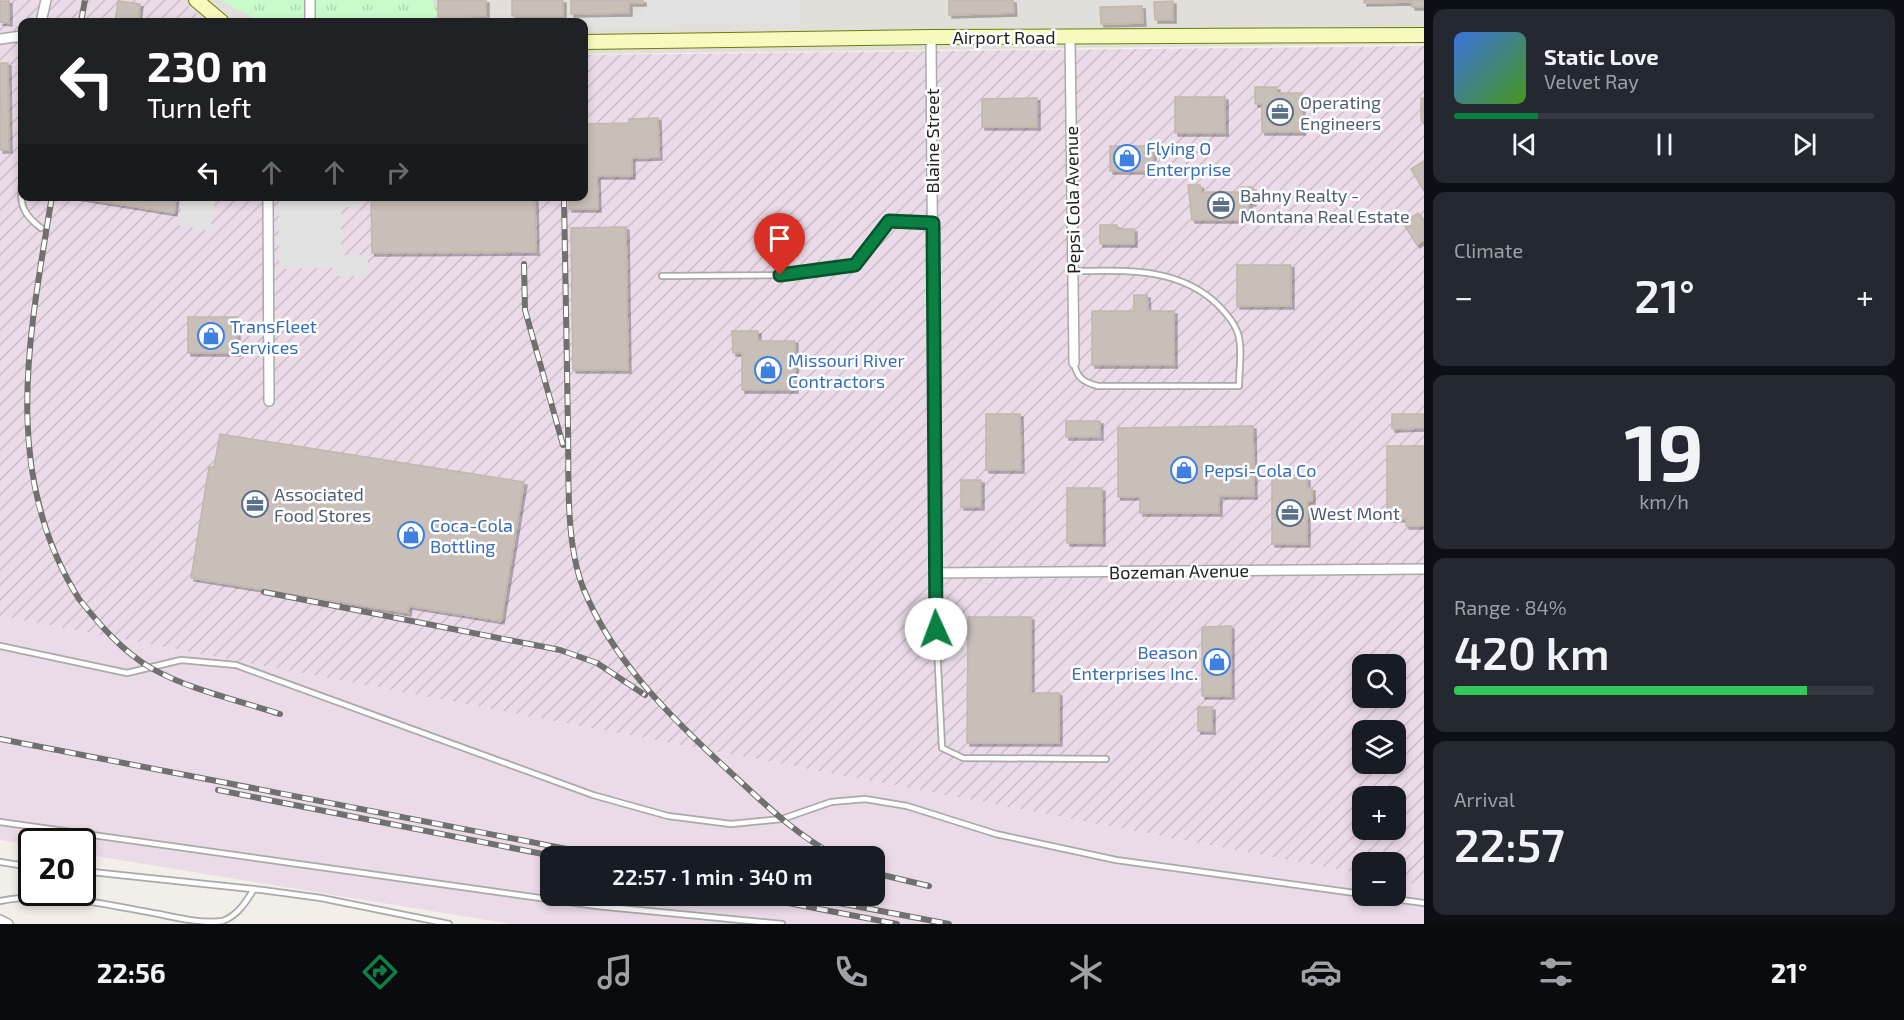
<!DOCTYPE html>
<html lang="en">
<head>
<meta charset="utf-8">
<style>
	body { margin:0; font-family:"Exo 2",sans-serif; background:#242831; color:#f1f3f6; height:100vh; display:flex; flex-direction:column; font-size:22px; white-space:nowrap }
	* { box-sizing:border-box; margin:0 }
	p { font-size:20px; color:#9ea1a6 }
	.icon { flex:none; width:33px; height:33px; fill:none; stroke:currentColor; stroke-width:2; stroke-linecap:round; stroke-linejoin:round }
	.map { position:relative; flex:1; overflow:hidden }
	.details { display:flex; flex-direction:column; gap:9px; padding:9px; background:#0d0f14; width:480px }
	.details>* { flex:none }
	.top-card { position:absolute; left:18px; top:18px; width:570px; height:183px; border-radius:12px; box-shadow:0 3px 9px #0003; background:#202124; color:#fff; overflow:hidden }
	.buttons { position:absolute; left:1352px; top:654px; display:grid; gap:12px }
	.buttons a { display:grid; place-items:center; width:54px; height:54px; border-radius:12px; background:#171b24; box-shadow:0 3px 9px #0003; font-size:30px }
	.speed { position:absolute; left:18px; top:828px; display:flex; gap:12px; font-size:30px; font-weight:700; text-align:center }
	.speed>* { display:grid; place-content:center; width:78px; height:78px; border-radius:50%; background:#171b24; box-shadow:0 3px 9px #0003; line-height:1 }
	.speed .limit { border:3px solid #111; border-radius:9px; background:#fff; color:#111 }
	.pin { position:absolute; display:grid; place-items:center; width:51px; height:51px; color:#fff; margin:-62px -26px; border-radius:50% 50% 50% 0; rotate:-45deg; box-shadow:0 0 6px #0007 }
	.pin .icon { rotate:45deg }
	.me { position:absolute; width:66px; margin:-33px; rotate:358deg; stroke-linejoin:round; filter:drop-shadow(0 0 4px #0008) }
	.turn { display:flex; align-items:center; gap:21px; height:126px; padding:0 30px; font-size:27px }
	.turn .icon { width:78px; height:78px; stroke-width:2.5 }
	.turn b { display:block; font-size:42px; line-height:51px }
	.lanes { display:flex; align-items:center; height:57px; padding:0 30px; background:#0003; justify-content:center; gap:30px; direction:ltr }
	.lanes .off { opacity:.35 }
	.big { font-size:45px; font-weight:600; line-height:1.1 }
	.details .tile { flex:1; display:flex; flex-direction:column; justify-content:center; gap:9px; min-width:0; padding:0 21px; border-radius:12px; background:#242831 }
	.details .dial { align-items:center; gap:0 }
	.dial b { font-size:78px; line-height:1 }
	.song { display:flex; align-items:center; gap:18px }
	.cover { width:72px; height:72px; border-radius:9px; background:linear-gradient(135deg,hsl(220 70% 55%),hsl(100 70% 35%)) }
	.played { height:6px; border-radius:3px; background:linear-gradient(90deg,#0b8043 20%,#363941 20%) }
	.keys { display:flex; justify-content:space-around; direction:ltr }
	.heat { display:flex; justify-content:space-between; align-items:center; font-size:33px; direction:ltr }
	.charge { height:9px; border-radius:4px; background:linear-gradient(90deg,#34c759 84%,#363941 0) }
	.trip { position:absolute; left:540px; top:846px; width:345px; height:60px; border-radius:12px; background:#171b24; box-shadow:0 3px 9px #0003; font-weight:600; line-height:60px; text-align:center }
	.dock { display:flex; height:96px; justify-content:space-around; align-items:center; background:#090b0e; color:#9ea1a6 }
	.dock .icon { width:42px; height:42px }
	.dock .current { color:#0b8043 }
	.dock b { font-size:27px; color:#f1f3f6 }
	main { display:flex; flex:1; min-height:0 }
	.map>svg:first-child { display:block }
	.industrial { fill:url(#industrial-furrows); fill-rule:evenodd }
	.airport { fill:#e1dfda }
	.railway { fill:#ebdbe8; fill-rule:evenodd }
	.park { fill:url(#park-tufts) }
	.parking { fill:#e2e2e2 }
	.building { fill:#c7bfb8; stroke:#c4b6ab; stroke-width:1.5; filter:url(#shadow) }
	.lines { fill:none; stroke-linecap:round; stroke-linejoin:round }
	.lane-casing { stroke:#a9a9a9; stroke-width:8 }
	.street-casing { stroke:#a9a9a9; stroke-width:12 }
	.secondary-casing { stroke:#707d05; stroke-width:16 }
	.lane { stroke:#fff; stroke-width:4.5 }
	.street { stroke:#fff; stroke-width:9 }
	.secondary { stroke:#f7fabf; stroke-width:14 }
	.rail-casing { stroke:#707070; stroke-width:6 }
	.rail { stroke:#fff; stroke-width:4; stroke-dasharray:11; stroke-linecap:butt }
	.route-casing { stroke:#07532c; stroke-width:15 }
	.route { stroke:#0b8043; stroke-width:10 }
	.labels { text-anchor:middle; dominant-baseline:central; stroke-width:5; stroke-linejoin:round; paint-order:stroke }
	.street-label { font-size:18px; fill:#222; stroke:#fff }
	.service-label { font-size:18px; fill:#4e5e75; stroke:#fff; text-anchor:start }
	.shop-label { font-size:18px; fill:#366cbe; stroke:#fff; text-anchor:start }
</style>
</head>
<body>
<main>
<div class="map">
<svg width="1424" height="924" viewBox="0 0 1424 924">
	<defs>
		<pattern id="industrial-furrows" width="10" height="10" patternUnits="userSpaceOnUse" patternTransform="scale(1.5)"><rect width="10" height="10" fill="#ebdbe8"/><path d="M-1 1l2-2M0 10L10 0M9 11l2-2" fill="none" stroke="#c9bcc7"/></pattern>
		<pattern id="park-tufts" width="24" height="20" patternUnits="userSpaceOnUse" patternTransform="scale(1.5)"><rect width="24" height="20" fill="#c8facc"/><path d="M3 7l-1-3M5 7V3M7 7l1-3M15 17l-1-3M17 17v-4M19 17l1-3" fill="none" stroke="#acd6af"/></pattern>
		<filter id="shadow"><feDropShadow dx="3" dy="3" stdDeviation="0" flood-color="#0004"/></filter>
	</defs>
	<rect width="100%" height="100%" fill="#f2efe9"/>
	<path class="industrial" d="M 0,0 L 182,0 L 205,22 L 22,22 L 22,196 L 584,196 L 584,55 L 1424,46 L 1424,886 L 1395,881 L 1395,862 L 1362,862 L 1362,874 L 0,616 ZM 1362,664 L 1395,664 L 1395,698 L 1362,698 ZM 1362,730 L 1395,730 L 1395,764 L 1362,764 ZM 1362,796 L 1395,796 L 1395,830 L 1362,830 Z"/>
	<path class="airport" d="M 182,0 L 1424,0 L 1424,44 L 584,54 L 584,22 L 205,22 Z"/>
	<path class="railway" d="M 0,616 L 1362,874 L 1362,896 L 1395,896 L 1395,881 L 1424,886 L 1424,924 L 511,924 L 83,854 L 82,842 L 32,842 L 31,845 L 0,840 ZM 550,856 L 874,856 L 874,896 L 550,896 Z"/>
	<path class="park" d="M 221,0 L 304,0 L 304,22 L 261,22 Z
		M 316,0 L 432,0 L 438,10 L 433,22 L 316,22 Z"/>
	<path class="parking" d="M 643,0 L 799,0 L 800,23 L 674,23 L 674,27 L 584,29 L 584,22 L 438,22 L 438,17 L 644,14 Z
		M 183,197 L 216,197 L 210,231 L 178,225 Z
		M 279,197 L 363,197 L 363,207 L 341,207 L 341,255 L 368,255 L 368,276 L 336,276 L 336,268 L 279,269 Z"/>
	<path class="building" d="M 438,0 L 486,0 L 486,16 L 438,17 Z
		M 512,0 L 563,0 L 563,16 L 512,16 Z
		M 571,0 L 643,0 L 643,3 L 629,3 L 629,13 L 571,14 Z
		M 949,0 L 1013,0 L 1014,13 L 949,15 Z
		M 1364,0 L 1424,0 L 1424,7 L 1412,7 L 1412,2 L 1364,3 Z
		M 0,1 L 9,1 L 9,23 L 0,22 Z
		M 118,1 L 140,4 L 138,22 L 115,22 Z
		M 1173,1 L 1173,20 L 1155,20 L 1154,2 Z
		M 1142,6 L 1143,23 L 1101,24 L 1100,7 Z
		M 0,63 L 8,63 L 9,150 L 0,150 Z
		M 1255,87 L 1277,87 L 1277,93 L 1302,93 L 1302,132 L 1262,132 L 1262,104 L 1255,104 Z
		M 1175,97 L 1225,97 L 1225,133 L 1175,133 Z
		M 1037,98 L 1037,127 L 982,127 L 982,99 Z
		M 1421,98 L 1424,98 L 1424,121 L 1421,121 Z
		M 658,118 L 659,157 L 632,158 L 632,176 L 597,176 L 598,209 L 569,209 L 569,196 L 584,196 L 584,124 L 630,123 L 629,119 Z
		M 1110,146 L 1153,146 L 1153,171 L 1110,171 Z
		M 1424,161 L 1424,191 L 1411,169 Z
		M 1188,185 L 1200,185 L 1201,192 L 1241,192 L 1241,187 L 1253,187 L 1253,203 L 1249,203 L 1249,220 L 1192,220 Z
		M 69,196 L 176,196 L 174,213 Z
		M 371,196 L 535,196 L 536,252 L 372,253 Z
		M 1418,213 L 1424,222 L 1424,240 L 1417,245 L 1403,223 Z
		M 1100,225 L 1117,225 L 1117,229 L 1134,229 L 1134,244 L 1100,244 Z
		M 626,227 L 628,370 L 573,370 L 571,228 Z
		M 1237,265 L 1291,265 L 1291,306 L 1237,306 Z
		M 1134,295 L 1147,295 L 1148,311 L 1174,311 L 1174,365 L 1092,365 L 1092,311 L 1134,311 Z
		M 188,317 L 237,317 L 237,353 L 188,353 Z
		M 732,331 L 758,331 L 758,341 L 795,341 L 795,390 L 742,390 L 742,353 L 733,353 Z
		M 986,414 L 1020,414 L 1021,470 L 986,470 Z
		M 1392,414 L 1424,414 L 1424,428 L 1392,429 Z
		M 1066,421 L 1100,421 L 1100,437 L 1066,437 Z
		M 1253,426 L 1254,496 L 1219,496 L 1219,513 L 1140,513 L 1140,497 L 1118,497 L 1118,428 Z
		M 220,434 L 524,482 L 501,621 L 409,606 L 408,613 L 191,578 L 209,467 L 214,467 Z
		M 1387,446 L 1424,446 L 1424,526 L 1406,526 L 1406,519 L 1387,519 Z
		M 1272,478 L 1307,478 L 1307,488 L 1312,488 L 1312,501 L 1307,501 L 1307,544 L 1272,544 Z
		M 961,480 L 981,480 L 981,507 L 961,507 Z
		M 1067,488 L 1102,488 L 1102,543 L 1067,543 Z
		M 968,617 L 1031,617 L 1031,693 L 1059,693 L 1059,743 L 967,743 Z
		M 1231,626 L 1231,696 L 1202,696 L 1202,627 Z
		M 1198,707 L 1212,707 L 1212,731 L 1198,731 Z"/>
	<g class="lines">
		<defs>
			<path id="lane" d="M 22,184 C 19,205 24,215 41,228
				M 1073,271 C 1124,271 1178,266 1218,305 C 1225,312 1233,321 1237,331 C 1243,345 1239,370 1239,386 L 1098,386 C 1083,382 1077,378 1074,363
				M 662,276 L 780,275 L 855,265 L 889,221 L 933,223
				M 935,605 L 942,748 L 963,758 L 1106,759
				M 0,646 L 127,673 L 181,660 L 236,665 L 593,795 L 668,816 L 731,824 L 782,819 L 831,802 L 865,799 L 907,806 L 996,834 L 1116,860 L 1362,894
				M 0,822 L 597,906 L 782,924
				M 0,862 L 32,867
				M 82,871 L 262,890 L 321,898 L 449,924
				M 1373,896 L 1424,903
				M 0,901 C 52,890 107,905 159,914 C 177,918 204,924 223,921 C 238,915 246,902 254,889"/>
			<path id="street" d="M 41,22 L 46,0
				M 310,22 L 310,0
				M 1070,36 L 1074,363
				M 931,37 L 935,605
				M 0,39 L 22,36
				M 268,196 L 269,401
				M 935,573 L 1424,569
				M 0,920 L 8,924"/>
			<path id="secondary" d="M 196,0 L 222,22
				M 584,42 L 931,37 L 1424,35"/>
		</defs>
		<use href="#lane" class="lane-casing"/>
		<use href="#street" class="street-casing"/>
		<use href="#secondary" class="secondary-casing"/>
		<use href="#lane" class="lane"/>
		<use href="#street" class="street"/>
		<use href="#secondary" class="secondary"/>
		<defs>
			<path id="rail" d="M 81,22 L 85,0
				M 52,196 C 29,337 0,473 79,599 C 99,624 123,652 151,668 C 190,690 237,700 280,714
				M 564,196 C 565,274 567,351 568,428 C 569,477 565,544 584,590 C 612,658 665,711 717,760 C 755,794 791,833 837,856
				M 524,264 L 525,310 L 563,445
				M 264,592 L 560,650 L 597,663 L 645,695
				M 0,739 L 603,856
				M 218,790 L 553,856
				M 874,873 L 929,886
				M 752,896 L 897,924
				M 802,896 L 949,924"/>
		</defs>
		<use href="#rail" class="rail-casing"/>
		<use href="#rail" class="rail"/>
	</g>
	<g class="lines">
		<defs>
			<path id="route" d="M 780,275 L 855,265 L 889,221 L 933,223 L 936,629"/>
		</defs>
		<use href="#route" class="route-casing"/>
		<use href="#route" class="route"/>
	</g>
	<defs>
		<symbol id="office-ring" viewBox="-11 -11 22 22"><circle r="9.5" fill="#fff" stroke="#5c6f8a" stroke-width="1.5"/><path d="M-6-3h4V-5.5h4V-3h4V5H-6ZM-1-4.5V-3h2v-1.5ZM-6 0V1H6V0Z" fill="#5c6f8a"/></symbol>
		<symbol id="shop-ring" viewBox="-11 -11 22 22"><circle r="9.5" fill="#fff" stroke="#3f7fe0" stroke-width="1.5"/><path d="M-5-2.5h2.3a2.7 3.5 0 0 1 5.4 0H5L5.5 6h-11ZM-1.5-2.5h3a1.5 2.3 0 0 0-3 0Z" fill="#3f7fe0"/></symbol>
	</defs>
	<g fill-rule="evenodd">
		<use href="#office-ring" x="1265" y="97" width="30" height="30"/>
		<use href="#shop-ring" x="1112" y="143" width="30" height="30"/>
		<use href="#office-ring" x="1206" y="190" width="30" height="30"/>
		<use href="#shop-ring" x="196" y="321" width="30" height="30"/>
		<use href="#shop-ring" x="753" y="355" width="30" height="30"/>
		<use href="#shop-ring" x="1169" y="455" width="30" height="30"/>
		<use href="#office-ring" x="240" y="489" width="30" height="30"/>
		<use href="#office-ring" x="1275" y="498" width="30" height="30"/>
		<use href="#shop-ring" x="396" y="520" width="30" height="30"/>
		<use href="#shop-ring" x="1202" y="647" width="30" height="30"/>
	</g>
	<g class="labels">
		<g class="street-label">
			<text x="1004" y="37">Airport Road</text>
			<text transform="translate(932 141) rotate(-90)">Blaine Street</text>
			<text transform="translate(1072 200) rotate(-91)">Pepsi Cola Avenue</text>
			<text transform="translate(1179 571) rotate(-1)">Bozeman Avenue</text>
		</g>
		<g class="service-label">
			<text x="1300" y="102">Operating<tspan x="1300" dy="21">Engineers</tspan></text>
			<text x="1240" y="195">Bahny Realty -<tspan x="1240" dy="21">Montana Real Estate</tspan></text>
			<text x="274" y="494">Associated<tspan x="274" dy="21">Food Stores</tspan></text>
			<text x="1310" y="513">West Mont</text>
		</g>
		<g class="shop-label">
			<text x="1146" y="148">Flying O<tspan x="1146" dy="21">Enterprise</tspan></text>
			<text x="230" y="326">TransFleet<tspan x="230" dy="21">Services</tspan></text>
			<text x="788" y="360">Missouri River<tspan x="788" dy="21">Contractors</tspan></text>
			<text x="1204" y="470">Pepsi-Cola Co</text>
			<text x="430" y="525">Coca-Cola<tspan x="430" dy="21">Bottling</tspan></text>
			<text x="1198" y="652" text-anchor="end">Beason<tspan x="1198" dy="21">Enterprises Inc.</tspan></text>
		</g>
	</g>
</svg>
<div class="buttons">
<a><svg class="icon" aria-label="search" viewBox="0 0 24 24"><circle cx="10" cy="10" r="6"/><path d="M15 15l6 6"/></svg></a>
<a><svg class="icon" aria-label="layers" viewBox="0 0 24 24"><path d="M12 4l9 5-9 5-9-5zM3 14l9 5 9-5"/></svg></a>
<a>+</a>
<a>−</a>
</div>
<div class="speed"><div class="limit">20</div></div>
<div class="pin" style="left:780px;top:275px;background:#d93025"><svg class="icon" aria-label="arrive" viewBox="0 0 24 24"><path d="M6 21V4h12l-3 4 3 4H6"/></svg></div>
<svg class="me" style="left:936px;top:629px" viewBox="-20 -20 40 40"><circle r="19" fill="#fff"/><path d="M0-13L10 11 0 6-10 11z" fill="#0b8043"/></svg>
<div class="trip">22:57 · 1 min · 340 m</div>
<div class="top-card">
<div class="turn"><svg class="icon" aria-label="left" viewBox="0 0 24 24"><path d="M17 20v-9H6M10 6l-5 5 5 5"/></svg><div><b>230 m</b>Turn left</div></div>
<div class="lanes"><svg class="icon" aria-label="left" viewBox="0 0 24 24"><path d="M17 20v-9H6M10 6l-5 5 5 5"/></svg><svg class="icon off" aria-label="ahead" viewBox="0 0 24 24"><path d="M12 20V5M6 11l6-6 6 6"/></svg><svg class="icon off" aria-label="ahead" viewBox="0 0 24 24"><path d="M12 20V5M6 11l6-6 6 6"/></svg><svg class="icon off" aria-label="right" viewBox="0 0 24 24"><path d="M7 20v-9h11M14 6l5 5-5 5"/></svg></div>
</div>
</div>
<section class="details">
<div class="tile">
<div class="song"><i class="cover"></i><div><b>Static Love</b><p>Velvet Ray</p></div></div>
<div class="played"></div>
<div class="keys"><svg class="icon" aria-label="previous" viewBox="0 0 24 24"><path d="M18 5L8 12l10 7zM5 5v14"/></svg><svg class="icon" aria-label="pause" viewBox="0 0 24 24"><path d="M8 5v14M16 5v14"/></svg><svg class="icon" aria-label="next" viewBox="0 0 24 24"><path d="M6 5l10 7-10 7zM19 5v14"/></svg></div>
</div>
<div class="tile"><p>Climate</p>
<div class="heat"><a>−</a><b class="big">21°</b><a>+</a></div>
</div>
<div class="tile dial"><b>19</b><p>km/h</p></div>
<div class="tile"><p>Range · 84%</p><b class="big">420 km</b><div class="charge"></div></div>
<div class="tile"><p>Arrival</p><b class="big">22:57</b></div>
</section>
</main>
<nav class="dock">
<b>22:56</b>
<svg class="icon current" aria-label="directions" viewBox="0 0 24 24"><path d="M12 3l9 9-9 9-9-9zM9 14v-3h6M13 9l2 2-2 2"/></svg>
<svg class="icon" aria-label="music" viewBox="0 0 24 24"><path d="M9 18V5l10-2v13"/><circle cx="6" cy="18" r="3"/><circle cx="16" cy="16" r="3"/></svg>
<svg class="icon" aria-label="phone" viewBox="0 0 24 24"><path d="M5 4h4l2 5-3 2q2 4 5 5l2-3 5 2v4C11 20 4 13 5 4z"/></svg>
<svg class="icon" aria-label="climate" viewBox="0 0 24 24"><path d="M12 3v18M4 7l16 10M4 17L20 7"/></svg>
<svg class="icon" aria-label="car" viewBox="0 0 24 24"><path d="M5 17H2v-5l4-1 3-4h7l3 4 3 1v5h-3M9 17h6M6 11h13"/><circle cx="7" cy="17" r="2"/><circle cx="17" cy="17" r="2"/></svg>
<svg class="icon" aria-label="filters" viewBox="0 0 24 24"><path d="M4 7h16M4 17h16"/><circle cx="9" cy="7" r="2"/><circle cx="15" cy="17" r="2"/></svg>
<b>21°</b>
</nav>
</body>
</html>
